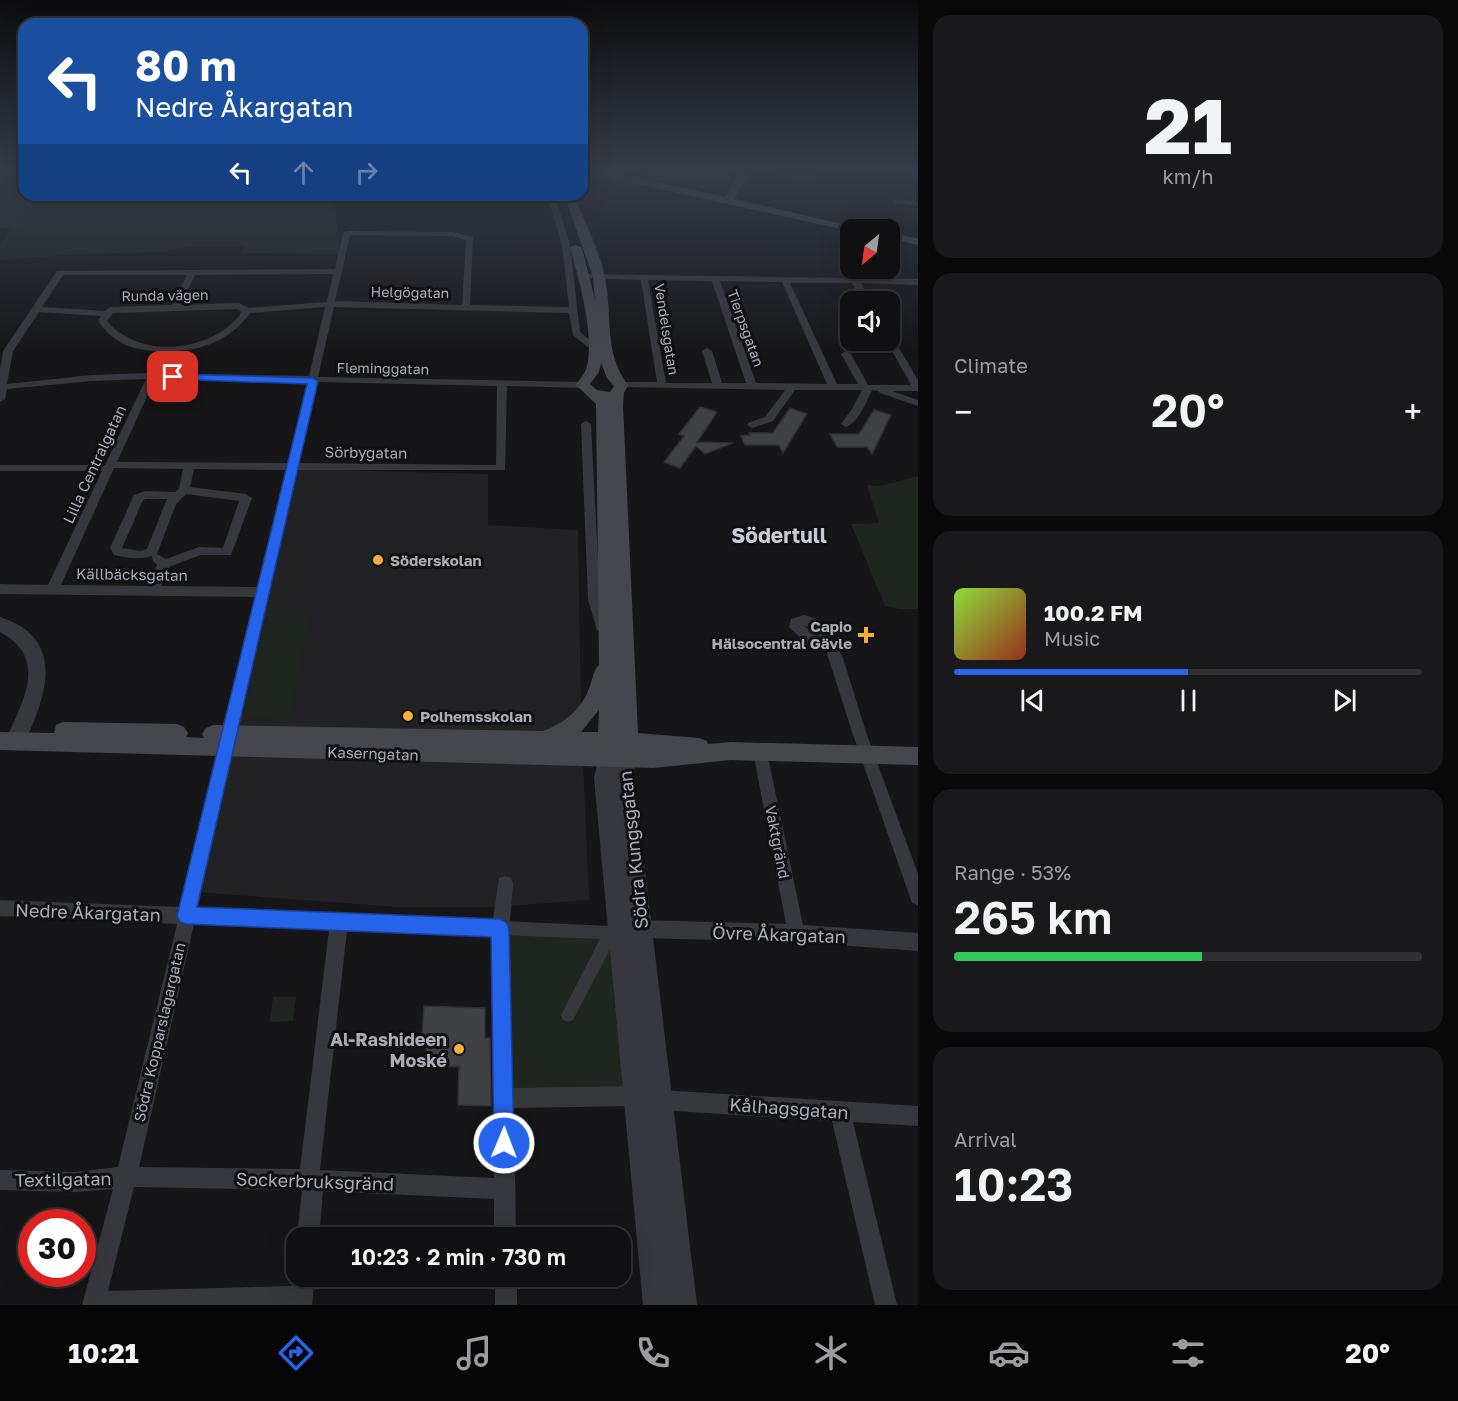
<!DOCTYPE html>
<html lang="en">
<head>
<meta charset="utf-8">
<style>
	body { margin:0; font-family:"Golos Text",sans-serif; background:#19191b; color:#f1f3f6; height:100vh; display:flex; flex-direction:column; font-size:22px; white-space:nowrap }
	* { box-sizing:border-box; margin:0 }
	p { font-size:20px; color:#9c9d9f }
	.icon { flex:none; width:33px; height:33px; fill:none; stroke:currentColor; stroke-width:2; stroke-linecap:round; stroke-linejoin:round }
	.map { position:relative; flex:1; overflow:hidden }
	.panel { display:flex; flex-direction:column; gap:15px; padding:15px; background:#09090a; width:540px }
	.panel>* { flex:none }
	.guide { position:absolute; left:18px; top:18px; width:570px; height:183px; border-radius:18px; box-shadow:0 6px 24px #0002,0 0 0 2px #303032; background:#1a4fa0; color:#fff; overflow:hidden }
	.needle { width:39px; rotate:209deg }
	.controls { position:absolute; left:840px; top:219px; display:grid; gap:12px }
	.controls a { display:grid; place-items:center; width:60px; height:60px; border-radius:12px; background:#101012; box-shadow:0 6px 24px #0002,0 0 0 2px #303032; font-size:30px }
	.speed { position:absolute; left:18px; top:1209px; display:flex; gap:12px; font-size:30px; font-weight:700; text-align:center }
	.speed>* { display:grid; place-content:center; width:78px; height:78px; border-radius:50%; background:#101012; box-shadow:0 6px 24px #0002,0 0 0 2px #303032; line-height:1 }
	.speed .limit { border:9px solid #d22; background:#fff; color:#111 }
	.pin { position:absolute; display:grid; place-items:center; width:51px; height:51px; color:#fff; margin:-26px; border-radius:12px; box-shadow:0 3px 9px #0006 }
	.me { position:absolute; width:66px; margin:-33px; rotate:1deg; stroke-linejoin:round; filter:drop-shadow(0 0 4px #0008) }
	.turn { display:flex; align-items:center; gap:21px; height:126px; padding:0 18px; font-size:27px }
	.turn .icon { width:78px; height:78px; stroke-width:2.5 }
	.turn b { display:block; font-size:42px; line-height:51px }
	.lanes { display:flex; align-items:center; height:57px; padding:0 18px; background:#0003; justify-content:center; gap:30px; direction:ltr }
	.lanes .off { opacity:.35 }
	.big { font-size:45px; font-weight:600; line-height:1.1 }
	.panel .widget { flex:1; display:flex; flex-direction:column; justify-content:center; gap:9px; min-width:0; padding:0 21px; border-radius:18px; background:#19191b }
	.panel .dial { align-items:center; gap:0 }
	.dial b { font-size:78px; line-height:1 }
	.song { display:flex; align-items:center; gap:18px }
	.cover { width:72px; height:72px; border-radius:9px; background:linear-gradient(135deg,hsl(90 70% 55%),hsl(10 70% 35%)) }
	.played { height:6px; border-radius:3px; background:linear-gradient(90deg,#2563eb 50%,#303032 50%) }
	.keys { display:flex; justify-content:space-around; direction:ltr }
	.heat { display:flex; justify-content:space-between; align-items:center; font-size:33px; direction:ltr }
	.charge { height:9px; border-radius:4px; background:linear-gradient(90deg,#34c759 53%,#303032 0) }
	.trip { position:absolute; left:286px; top:1227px; width:345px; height:60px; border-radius:18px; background:#101012; box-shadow:0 6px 24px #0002,0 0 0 2px #303032; font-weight:600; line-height:60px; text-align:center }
	.tabs { display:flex; height:96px; justify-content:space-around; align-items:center; background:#060607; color:#9c9d9f }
	.tabs .icon { width:42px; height:42px }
	.tabs .active { color:#2563eb }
	.tabs b { font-size:27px; color:#f1f3f6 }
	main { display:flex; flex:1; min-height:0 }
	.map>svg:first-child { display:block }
	.built { fill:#222225 }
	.green { fill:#1e261f }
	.building { fill:#404145; stroke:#303034; stroke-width:1.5 }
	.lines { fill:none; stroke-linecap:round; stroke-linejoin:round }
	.pedestrian { fill:#37383d; fill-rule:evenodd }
	.minor { fill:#37383d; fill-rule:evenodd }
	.tertiary { fill:#37383d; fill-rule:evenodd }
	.secondary { fill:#45474d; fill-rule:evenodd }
	.rail { stroke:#4a4c52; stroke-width:2; stroke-dasharray:4.5 4; stroke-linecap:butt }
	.route { fill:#2563eb; stroke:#184099; stroke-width:1.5 }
	.poi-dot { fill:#f2b134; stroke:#111113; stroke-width:2 }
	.labels { text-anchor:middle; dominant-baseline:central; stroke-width:6; stroke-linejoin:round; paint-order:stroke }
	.far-street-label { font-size:14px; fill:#a8adb8; stroke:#111113 }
	.street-label { font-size:15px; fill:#a8adb8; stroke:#111113 }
	.poi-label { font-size:15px; font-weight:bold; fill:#a8adb8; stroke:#111113; text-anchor:start }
	.near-street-label { font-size:18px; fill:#a8adb8; stroke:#111113 }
	.near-poi-label { font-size:18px; font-weight:bold; fill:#a8adb8; stroke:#111113; text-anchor:end }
	.district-label { font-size:21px; font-weight:bold; fill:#c9ccd4; stroke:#111113 }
</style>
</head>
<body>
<main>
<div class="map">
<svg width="918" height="1305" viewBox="0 0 918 1305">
	<rect width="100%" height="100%" fill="#161618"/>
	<path class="built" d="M 631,171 L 731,171 L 729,184 L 723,189 L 705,189 L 630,172 Z
		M 299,469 L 488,474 L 488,525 L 578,530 L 581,713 L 589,900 L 496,907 L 396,907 L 197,892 L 234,720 Z"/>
	<path class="green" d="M 16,171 L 24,171 L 24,195 L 328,195 L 336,211 L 339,254 L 242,253 L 245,246 L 192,246 L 162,252 L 80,254 L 0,260 L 0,244 L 10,228 L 0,228 L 0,192 Z
		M 764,171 L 822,171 L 813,184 L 776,176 Z
		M 918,476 L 918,609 L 899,609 L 885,606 L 851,524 L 879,523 L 867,485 L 881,486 Z
		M 268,615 L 310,616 L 289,719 L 243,717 Z
		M 505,928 L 611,933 L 628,1096 L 510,1098 Z
		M 273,997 L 296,997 L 293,1021 L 270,1022 Z"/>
	<path class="building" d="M 700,407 L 717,412 L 697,442 L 733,443 L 705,454 L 696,446 L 680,468 L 664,462 L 684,436 L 679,434 Z
		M 790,408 L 807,414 L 783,453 L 779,445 L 745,445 L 741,436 L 750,435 L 749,433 L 773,433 Z
		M 874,410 L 891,415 L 872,454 L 867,447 L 837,447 L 830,434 L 859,434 Z
		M 424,1006 L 485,1008 L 485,1038 L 490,1038 L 491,1106 L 458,1105 L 459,1067 L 425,1065 L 427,1037 L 422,1037 Z"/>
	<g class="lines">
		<path class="pedestrian" d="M 500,921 L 611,926 L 616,928 L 618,933 L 616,938 L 573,1020 L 568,1022 L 563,1020 L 561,1015 L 600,939 L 500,935 L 495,933 L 493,928 L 495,923 Z"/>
		<path class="minor" d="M 910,171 L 918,171 L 918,174 L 911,172 Z
			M 547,195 L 555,195 L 570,245 L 580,332 L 596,345 L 596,349 L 590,349 L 573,335 L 569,313 L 334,307 L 318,377 L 583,382 L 588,385 L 583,388 L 507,386 L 505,470 L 297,470 L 198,907 L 493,919 L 499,878 L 505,876 L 511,878 L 513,884 L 508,943 L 513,1088 L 637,1086 L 644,1089 L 647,1096 L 644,1103 L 637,1106 L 514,1108 L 516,1238 L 494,1238 L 494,1199 L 323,1191 L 319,1238 L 297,1238 L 302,1190 L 134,1187 L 108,1291 L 292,1286 L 297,1268 L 297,1276 L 315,1276 L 312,1305 L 82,1305 L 113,1189 L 75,1192 L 0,1190 L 0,1170 L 75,1172 L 118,1167 L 177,924 L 0,916 L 0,900 L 181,907 L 256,597 L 0,594 L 0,584 L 48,585 L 102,471 L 0,471 L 0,465 L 105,465 L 146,379 L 92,381 L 7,389 L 5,399 L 0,402 L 0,370 L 3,351 L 57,271 L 335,269 L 343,233 L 347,231 L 452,232 L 473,237 L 470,305 L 569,307 L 562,245 ZM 350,235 L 452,236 L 466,240 L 462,305 L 335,301 ZM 333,274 L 327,302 L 249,308 L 239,303 L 181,305 L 195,275 ZM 63,275 L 187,275 L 172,305 L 110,307 L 105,311 L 42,307 ZM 325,307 L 309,376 L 158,373 L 166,351 C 199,352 231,341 250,313 ZM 237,309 L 242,312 C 213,353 139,360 107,321 L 113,313 ZM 39,312 L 101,316 L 98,321 C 113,342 130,350 156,351 L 148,373 L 92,375 L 7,384 L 13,351 ZM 155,379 L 307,382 L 288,463 L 117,462 ZM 317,382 L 497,386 L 496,465 L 299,463 ZM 114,468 L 183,469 L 179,489 L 175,492 L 145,491 L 134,495 L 110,548 L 114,555 C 127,558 139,560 152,556 L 153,561 L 157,565 L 149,586 L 61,585 ZM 194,469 L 286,470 L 258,587 L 161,586 L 169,567 L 200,555 L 231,555 L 252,498 L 246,494 L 190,487 ZM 186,494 L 239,501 L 223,548 L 199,547 L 166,559 L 157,554 L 176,504 ZM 146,499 L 167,499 L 147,549 L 140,551 L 122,548 L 143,500 ZM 194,924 L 329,930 L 300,1169 L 139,1167 ZM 347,930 L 491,936 L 494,1178 L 320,1170 Z
			M 895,199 L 918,202 L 918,206 L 895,203 Z
			M 581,274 L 918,279 L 918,285 L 861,283 L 871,302 L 862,302 L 852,283 L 790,283 L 837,384 L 858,384 L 841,354 L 846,351 L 851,354 L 868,385 L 911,385 L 886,340 L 890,340 L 890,337 L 893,338 L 918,380 L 918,391 L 892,391 L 918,400 L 918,406 L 880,393 L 878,391 L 872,390 C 866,403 859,421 846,427 L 841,424 L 852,409 L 862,390 L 795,390 L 773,421 L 752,428 L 747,425 L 748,423 L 765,417 L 785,390 L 618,387 L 618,383 L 621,382 L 657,382 L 641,280 L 584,278 L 581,278 ZM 650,280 L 712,281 L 746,383 L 722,383 L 712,351 L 707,348 L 702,351 L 712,383 L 666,383 L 648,281 ZM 720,281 L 782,282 L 827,384 L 756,383 Z
			M 586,421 L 591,424 L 600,600 L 611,630 L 604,635 L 597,630 L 588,600 L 581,424 Z
			M 804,615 L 817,619 L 828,628 L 843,658 L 866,732 L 918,874 L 918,905 L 912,903 L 910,897 L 852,732 L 826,650 L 806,643 L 789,627 L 791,619 ZM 803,625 L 812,629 L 820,637 Z
			M 760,746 L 765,747 L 767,752 L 803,925 L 918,933 L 918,951 L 796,942 L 641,938 L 635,935 L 632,929 L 635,923 L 641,920 L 786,924 L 753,752 L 755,747 Z
			M 660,1090 L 918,1106 L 918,1126 L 853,1122 L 897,1305 L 875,1305 L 832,1121 L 660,1110 L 653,1107 L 650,1100 L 653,1093 Z
			M 495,1276 L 517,1276 L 517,1305 L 495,1305 Z"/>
		<path class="tertiary" d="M 0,617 C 69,639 45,700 22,748 L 15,750 L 8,748 L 5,742 C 22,702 50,659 0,632 Z
			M 607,749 L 614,752 L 616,756 L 618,753 L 625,750 L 632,753 L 635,759 L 634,779 L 697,1305 L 643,1305 L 594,778 L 600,752 Z"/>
		<path class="secondary" d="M 587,171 L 606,171 L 725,197 L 736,178 L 737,171 L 747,171 L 746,178 L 734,199 L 868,230 L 850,231 L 592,174 Z
			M 564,195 L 574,195 C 584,221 600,251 605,278 C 613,317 603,352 628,385 L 624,393 L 623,405 L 638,733 L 699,738 L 707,741 L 708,744 L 731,742 L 918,747 L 918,765 L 731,760 L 653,768 L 0,750 L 0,732 L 54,733 L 56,725 L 63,722 L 177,724 L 184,727 L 188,733 L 186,737 L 204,738 L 202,734 L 206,728 L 213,725 L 543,731 C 565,723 582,709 590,686 C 593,678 593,670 599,665 L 596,404 L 576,385 C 579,380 584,375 586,369 C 596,339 579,278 570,248 L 572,246 L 576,245 L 582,248 L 595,300 L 593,277 ZM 601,363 L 607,378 L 614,386 L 610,392 L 597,390 L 590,384 L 599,372 ZM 599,710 L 598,732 L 581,732 Z
			M 890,232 L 918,239 L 918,245 L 890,238 Z"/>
		<path class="rail" d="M 0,184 L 10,171"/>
	</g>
	<linearGradient id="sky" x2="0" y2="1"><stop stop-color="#0c0c0d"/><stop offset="0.48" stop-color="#363c48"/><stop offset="1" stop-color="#363c48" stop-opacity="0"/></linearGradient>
	<rect width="918" height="354" fill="url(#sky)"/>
	<path class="route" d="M 173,374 L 313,378 L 318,381 L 197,907 L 500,919 L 506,922 L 509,928 L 514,1143 L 511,1150 L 504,1153 L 497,1150 L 494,1143 L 491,937 L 186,924 L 180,922 L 177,916 L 307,384 L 169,379 L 169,375 Z"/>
	<g class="poi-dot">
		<circle cx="378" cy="560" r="6"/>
		<path d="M863 626h6v6h6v6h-6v6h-6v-6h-6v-6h6z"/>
		<circle cx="408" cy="716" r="6"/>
		<circle cx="459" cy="1049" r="6"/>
	</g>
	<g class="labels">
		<g class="far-street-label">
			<text transform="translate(410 292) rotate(1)">Helgögatan</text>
			<text transform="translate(165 295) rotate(-1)">Runda vägen</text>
			<text transform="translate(746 328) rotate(70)">Tierpsgatan</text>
			<text transform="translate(667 329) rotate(81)">Vendelsgatan</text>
			<text transform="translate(383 368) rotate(1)">Fleminggatan</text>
		</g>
		<g class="street-label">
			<text transform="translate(366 452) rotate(1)">Sörbygatan</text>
			<text transform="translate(94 464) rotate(-65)">Lilla Centralgatan</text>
			<text transform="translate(132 574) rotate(1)">Källbäcksgatan</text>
			<text transform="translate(373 753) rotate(2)">Kaserngatan</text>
			<text transform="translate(778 842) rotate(79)">Vaktgränd</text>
			<text transform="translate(159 1032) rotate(-77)">Södra Kopparslagargatan</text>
		</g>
		<g class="poi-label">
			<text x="390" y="560">Söderskolan</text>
			<text x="852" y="626" text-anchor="end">Capio<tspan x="852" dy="17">Hälsocentral Gävle</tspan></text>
			<text x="420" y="716">Polhemsskolan</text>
		</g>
		<g class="near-street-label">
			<text transform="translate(633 850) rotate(-96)">Södra Kungsgatan</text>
			<text transform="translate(88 912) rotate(2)">Nedre Åkargatan</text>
			<text transform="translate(779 934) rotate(2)">Övre Åkargatan</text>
			<text transform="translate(789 1108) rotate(4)">Kålhagsgatan</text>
			<text transform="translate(63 1179) rotate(-1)">Textilgatan</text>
			<text transform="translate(315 1181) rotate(2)">Sockerbruksgränd</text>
		</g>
		<g class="near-poi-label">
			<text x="447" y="1039">Al-Rashideen<tspan x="447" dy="21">Moské</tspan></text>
		</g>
		<g class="district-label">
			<text x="779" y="535">Södertull</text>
		</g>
	</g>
</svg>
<div class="controls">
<a><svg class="needle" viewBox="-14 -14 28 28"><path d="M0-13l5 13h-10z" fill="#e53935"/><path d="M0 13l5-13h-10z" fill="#9c9d9f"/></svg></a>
<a><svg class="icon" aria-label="sound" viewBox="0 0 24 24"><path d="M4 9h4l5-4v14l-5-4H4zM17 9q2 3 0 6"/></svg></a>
</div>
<div class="speed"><div class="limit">30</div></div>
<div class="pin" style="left:173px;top:377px;background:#d93025"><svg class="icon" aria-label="arrive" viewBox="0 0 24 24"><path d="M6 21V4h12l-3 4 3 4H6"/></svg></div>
<svg class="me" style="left:504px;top:1143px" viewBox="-20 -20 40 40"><circle r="17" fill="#2563eb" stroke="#fff" stroke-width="3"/><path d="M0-11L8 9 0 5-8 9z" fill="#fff"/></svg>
<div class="trip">10:23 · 2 min · 730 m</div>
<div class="guide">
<div class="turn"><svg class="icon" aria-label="left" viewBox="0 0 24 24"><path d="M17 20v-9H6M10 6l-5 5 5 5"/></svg><div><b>80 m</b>Nedre Åkargatan</div></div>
<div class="lanes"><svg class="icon" aria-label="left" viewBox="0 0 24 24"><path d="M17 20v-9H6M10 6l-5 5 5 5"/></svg><svg class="icon off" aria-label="ahead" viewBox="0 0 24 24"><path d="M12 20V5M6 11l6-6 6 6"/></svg><svg class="icon off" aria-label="right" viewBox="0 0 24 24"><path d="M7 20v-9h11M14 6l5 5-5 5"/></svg></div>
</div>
</div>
<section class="panel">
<div class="widget dial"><b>21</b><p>km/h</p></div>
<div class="widget"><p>Climate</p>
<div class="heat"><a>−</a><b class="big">20°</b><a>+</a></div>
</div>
<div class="widget">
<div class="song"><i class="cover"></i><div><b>100.2 FM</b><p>Music</p></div></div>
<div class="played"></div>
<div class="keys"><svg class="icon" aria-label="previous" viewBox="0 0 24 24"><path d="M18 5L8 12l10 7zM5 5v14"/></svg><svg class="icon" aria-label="pause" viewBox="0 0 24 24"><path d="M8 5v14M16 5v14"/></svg><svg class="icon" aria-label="next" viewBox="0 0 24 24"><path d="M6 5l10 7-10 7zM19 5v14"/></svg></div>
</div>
<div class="widget"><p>Range · 53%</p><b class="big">265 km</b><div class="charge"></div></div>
<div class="widget"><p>Arrival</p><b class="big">10:23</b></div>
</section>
</main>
<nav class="tabs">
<b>10:21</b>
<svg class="icon active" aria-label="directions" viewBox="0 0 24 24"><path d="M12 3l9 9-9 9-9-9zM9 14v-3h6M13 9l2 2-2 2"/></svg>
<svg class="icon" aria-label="music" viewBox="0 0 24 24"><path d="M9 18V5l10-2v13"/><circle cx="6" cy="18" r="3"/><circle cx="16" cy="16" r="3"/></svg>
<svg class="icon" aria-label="phone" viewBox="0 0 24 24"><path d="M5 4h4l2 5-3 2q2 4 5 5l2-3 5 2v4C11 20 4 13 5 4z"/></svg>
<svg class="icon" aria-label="climate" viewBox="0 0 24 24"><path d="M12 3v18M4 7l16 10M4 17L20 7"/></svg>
<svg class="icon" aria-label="car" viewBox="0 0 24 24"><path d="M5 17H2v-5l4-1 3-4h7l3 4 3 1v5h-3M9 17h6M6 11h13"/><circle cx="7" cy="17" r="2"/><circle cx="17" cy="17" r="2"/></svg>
<svg class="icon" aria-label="filters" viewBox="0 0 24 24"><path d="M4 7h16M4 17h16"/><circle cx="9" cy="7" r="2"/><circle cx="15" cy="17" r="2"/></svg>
<b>20°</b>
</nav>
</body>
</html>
